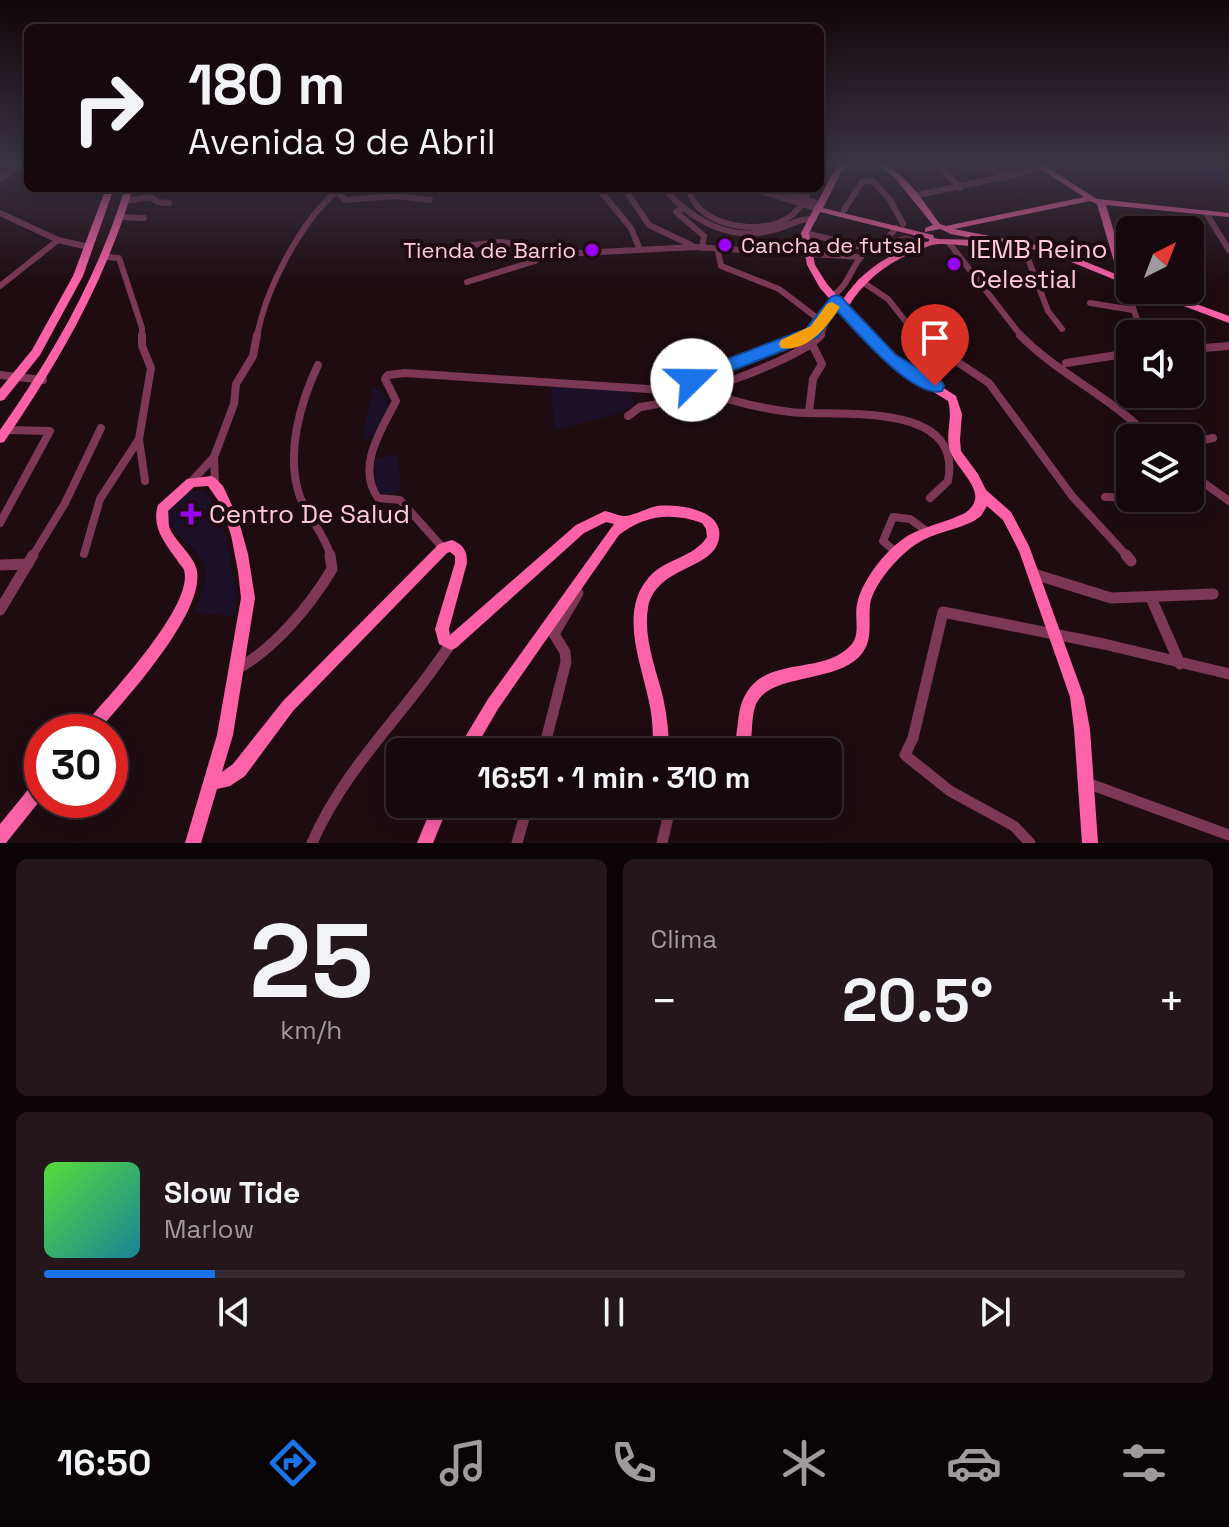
<!DOCTYPE html>
<html lang="es">
<head>
<meta charset="utf-8">
<style>
	body { margin:0; font-family:"Space Grotesk",sans-serif; background:#23171b; color:#f1f3f6; height:100vh; display:flex; flex-direction:column; font-size:30px; white-space:nowrap }
	* { box-sizing:border-box; margin:0 }
	p { font-size:26px; color:#9e9a9d }
	.icon { flex:none; width:44px; height:44px; fill:none; stroke:currentColor; stroke-width:2; stroke-linecap:round; stroke-linejoin:round }
	.map { position:relative; height:843px; overflow:hidden }
	.sheet { display:flex; flex-direction:column; gap:16px; padding:16px; background:#0c0507; flex:1 }
	.sheet>* { flex:none }
	.top-card { position:absolute; left:24px; top:24px; width:800px; height:168px; border-radius:12px; box-shadow:0 4px 20px #0003,0 0 0 2px #352a2e; background:#16090d; color:#f1f3f6; overflow:hidden }
	.needle { width:52px; rotate:42deg }
	.fabs { position:absolute; left:1116px; top:216px; display:grid; gap:16px }
	.fabs a { display:grid; place-items:center; width:88px; height:88px; border-radius:12px; background:#16090d; box-shadow:0 4px 20px #0003,0 0 0 2px #352a2e; font-size:40px }
	.speed { position:absolute; left:24px; top:714px; display:flex; gap:16px; font-size:40px; font-weight:700; text-align:center }
	.speed>* { display:grid; place-content:center; width:104px; height:104px; border-radius:50%; background:#16090d; box-shadow:0 4px 20px #0003,0 0 0 2px #352a2e; line-height:1 }
	.speed .limit { border:12px solid #d22; background:#fff; color:#111 }
	.pin { position:absolute; display:grid; place-items:center; width:68px; height:68px; color:#fff; margin:-82px -34px; border-radius:50% 50% 50% 0; rotate:-45deg; box-shadow:0 0 8px #0007 }
	.pin .icon { rotate:45deg }
	.me { position:absolute; width:88px; margin:-44px; rotate:68deg; stroke-linejoin:round; filter:drop-shadow(0 0 6px #0008) }
	.turn { display:flex; align-items:center; gap:28px; height:168px; padding:0 32px; font-size:36px }
	.turn .icon { width:104px; height:104px; stroke-width:2.5 }
	.turn b { display:block; font-size:56px; line-height:68px }
	.big { font-size:60px; font-weight:700; line-height:1.1 }
	.sheet .card { flex:1; display:flex; flex-direction:column; justify-content:center; gap:12px; min-width:0; padding:0 28px; border-radius:12px; background:#23171b }
	.sheet .dial { align-items:center; gap:0 }
	.dial b { font-size:104px; line-height:1 }
	.song { display:flex; align-items:center; gap:24px }
	.cover { width:96px; height:96px; border-radius:12px; background:linear-gradient(135deg,hsl(110 70% 55%),hsl(190 70% 35%)) }
	.played { height:8px; border-radius:4px; background:linear-gradient(90deg,#1a73e8 15%,#352a2e 15%) }
	.keys { display:flex; justify-content:space-around; direction:ltr }
	.heat { display:flex; justify-content:space-between; align-items:center; font-size:44px; direction:ltr }
	.sheet .tiles { flex:1; display:grid; gap:16px; grid-template-columns:1fr 1fr }
	.card:last-child { grid-column:span 2 }
	.trip { position:absolute; left:386px; top:738px; width:456px; height:80px; border-radius:12px; background:#16090d; box-shadow:0 4px 20px #0003,0 0 0 2px #352a2e; font-weight:700; line-height:80px; text-align:center }
	.tabs { display:flex; height:128px; justify-content:space-around; align-items:center; background:#090405; color:#9e9a9d }
	.tabs .icon { width:56px; height:56px }
	.tabs .on { color:#1a73e8 }
	.tabs b { font-size:36px; color:#f1f3f6 }
	.map>svg:first-child { display:block }
	.green { fill:#1c0f28 }
	.building { fill:#3f1923; stroke:#6a2b3c; stroke-width:2 }
	.lines { fill:none; stroke-linecap:round; stroke-linejoin:round }
	.street-far2 { stroke:#7d3855; stroke-width:6 }
	.street-far1 { stroke:#7d3855; stroke-width:8 }
	.street { stroke:#7d3855; stroke-width:11 }
	.secondary { fill:#fd62a7; fill-rule:evenodd }
	.route { fill:#1a73e8; stroke:#114b97; stroke-width:2 }
	.slow { fill:#f59e0b }
	.poi-dot { fill:#9a03f1; stroke:#1e0c11; stroke-width:3 }
	.labels { text-anchor:middle; dominant-baseline:central; stroke-width:8; stroke-linejoin:round; paint-order:stroke }
	.far-poi-label { font-size:22px; fill:#fecadc; stroke:#1e0c11; text-anchor:start }
	.poi-label { font-size:26px; fill:#fecadc; stroke:#1e0c11; text-anchor:start }
</style>
</head>
<body>
<div class="map">
<svg width="1229" height="843" viewBox="0 0 1229 843">
	<rect width="100%" height="100%" fill="#1e0c11"/>
	<path class="green" d="M 1165,165 L 1229,165 L 1229,189 Z
		M 550,383 L 626,391 L 632,394 L 634,404 L 621,413 L 555,430 Z
		M 373,386 L 387,397 L 389,410 L 374,437 L 362,439 Z
		M 398,454 L 401,491 L 384,495 L 377,491 L 375,459 Z
		M 203,490 C 225,502 237,591 237,616 L 193,613 C 229,542 176,557 167,512 L 189,491 Z"/>
	<path class="building" d="M 906,236 L 919,241 L 888,254 L 880,250 L 893,240 Z"/>
	<g class="lines">
		<path class="street-far2" d="M 940,165 L 960,188
			M 987,165 L 1006,178
			M 820,173 L 827,165
			M 0,178 L 21,165
			M 598,188 L 631,228 L 640,250
			M 624,188 L 649,225 L 691,245
			M 664,188 C 693,222 732,243 777,229 C 791,225 800,218 814,219
			M 687,188 C 691,196 694,204 701,210 C 724,229 768,234 792,215 C 801,208 805,198 810,188
			M 751,188 L 818,209
			M 774,188 L 820,204
			M 337,191 L 345,200 L 396,196 L 430,200
			M 914,196 L 1043,168
			M 125,201 L 151,197 L 158,202 L 169,203
			M 682,209 L 676,212 L 704,236 L 702,248
			M 844,210 L 862,182 L 872,180 L 890,200 L 903,224
			M 0,213 L 58,240 L 89,247
			M 1206,213 L 1229,250
			M 120,217 L 144,218
			M 805,233 L 870,249
			M 949,243 L 1022,337
			M 1022,243 L 1048,311 L 1062,329
			M 473,245 L 501,242 L 580,253 L 695,247 L 861,257
			M 718,251 L 721,266 L 779,289 L 825,324 L 820,337
			M 107,257 L 119,258 L 142,328 L 142,337
			M 861,281 L 888,299 L 918,337
			M 1124,281 L 1142,334
			M 467,282 L 535,261 L 551,251
			M 0,286 L 58,240
			M 832,296 C 847,287 850,271 860,258 C 870,246 887,242 896,228
			M 1090,303 L 1133,310
			M 257,337 C 265,290 301,221 337,191
			M 803,337 L 812,333 L 836,300"/>
		<path class="street-far1" d="M 142,335 L 142,346 L 151,368 L 139,439 L 145,481
			M 917,335 L 989,383 L 1072,496 L 1128,557
			M 1020,335 C 1059,375 1112,397 1150,438
			M 1190,349 L 1229,346
			M 1066,363 L 1130,353
			M 318,365 C 300,403 285,455 300,497 C 309,518 325,535 331,557
			M 0,375 L 43,380
			M 700,389 C 729,401 759,408 790,412 C 836,417 964,399 948,481 L 930,498
			M 640,407 C 673,404 802,359 821,335
			M 809,412 L 813,379 L 822,364 L 812,344
			M 628,416 L 640,407
			M 1190,443 L 1213,438
			M 1190,473 L 1229,501
			M 191,482 L 214,457
			M 215,483 L 214,457 L 234,404 L 236,384 L 253,356 L 257,335
			M 1105,497 L 1136,498
			M 0,523 L 50,431 L 7,430
			M 443,548 L 400,500 L 378,498 C 356,467 381,430 396,401 L 385,379 L 388,375 L 405,373 L 663,390 L 808,335
			M 897,553 L 883,541 L 893,517 L 910,519 L 928,532
			M 84,554 L 100,499 L 139,439
			M 32,557 L 65,503 L 101,428"/>
		<path class="street" d="M 1126,555 L 1131,561
			M 0,565 L 28,564
			M 1034,574 L 1111,598 L 1213,594
			M 1151,598 L 1180,664
			M 0,610 L 33,555
			M 237,669 C 275,648 310,606 332,569 L 330,555
			M 543,752 L 566,662 L 565,652 L 554,634 L 578,593
			M 1087,783 L 1229,835
			M 312,843 C 346,765 406,713 451,643
			M 517,843 L 528,804
			M 662,843 L 671,804
			M 1030,843 L 1014,826 L 950,791 L 905,755 L 913,738 L 943,612 L 1104,644 L 1229,674"/>
		<path class="secondary" d="M 841,165 L 850,165 L 841,172 L 823,208 L 933,235 L 934,238 L 939,239 L 982,240 L 951,234 L 940,229 L 925,232 L 925,228 L 933,225 L 894,177 L 878,165 C 902,165 926,206 940,224 L 946,226 L 1084,197 L 1034,165 L 1044,165 L 1097,199 L 1229,213 L 1229,217 L 1106,205 L 1128,279 L 1130,280 L 1130,286 L 1047,252 L 995,242 C 978,250 957,243 939,244 C 933,244 926,247 921,249 C 890,261 865,279 848,307 L 894,356 L 956,396 L 962,414 L 960,440 L 961,451 L 978,474 L 986,490 L 1011,512 L 1029,546 L 1084,697 L 1090,729 L 1098,843 L 1082,843 L 1074,729 L 1070,697 L 1019,551 L 1003,520 L 987,506 L 981,516 L 974,521 C 958,529 939,532 923,540 C 903,550 873,583 870,605 C 868,625 874,641 859,657 C 833,683 769,674 756,704 C 750,719 754,737 748,752 L 732,752 C 740,733 735,710 747,692 C 769,656 824,675 851,645 C 861,634 854,618 857,604 C 862,579 890,544 913,533 C 930,525 949,521 965,513 C 994,493 953,469 949,447 C 946,431 953,417 948,401 L 886,362 L 820,288 L 807,265 L 801,233 L 834,171 ZM 1090,201 L 1097,204 L 1118,275 L 1052,248 L 954,229 ZM 820,212 L 929,239 L 929,241 C 893,251 862,269 842,301 L 827,284 L 815,265 L 809,233 Z
			M 106,188 L 114,188 L 83,276 L 40,355 L 4,400 L 0,401 L 0,389 L 32,350 L 73,276 Z
			M 125,188 L 133,188 C 104,284 60,360 4,442 L 0,443 L 0,430 C 54,353 97,278 125,188 Z
			M 1144,290 L 1158,290 L 1229,316 L 1229,323 L 1146,292 Z
			M 211,476 L 215,478 L 223,486 L 238,518 L 248,554 L 255,598 L 233,735 L 222,772 L 233,764 L 283,701 L 439,544 L 452,540 C 464,545 467,551 467,563 L 449,629 L 450,635 L 576,525 L 605,511 C 610,512 617,515 623,516 C 631,517 647,508 657,506 C 677,504 724,509 719,538 C 714,571 656,565 648,608 C 643,637 656,669 663,697 C 667,716 669,733 669,752 L 653,752 C 653,735 653,719 649,702 C 641,662 618,611 650,576 C 667,558 693,558 707,537 L 706,529 L 702,523 C 672,512 644,515 619,535 L 498,709 L 473,752 L 456,752 L 488,699 L 614,524 L 606,522 L 584,533 L 456,648 L 451,650 L 439,644 L 435,629 L 455,563 L 455,556 L 450,552 L 447,553 L 293,711 L 245,776 L 230,786 L 217,789 L 201,843 L 185,843 L 217,735 L 241,598 L 238,571 L 231,535 L 220,503 L 208,486 L 194,487 L 168,511 C 169,517 168,524 170,529 C 176,542 195,557 197,571 C 204,614 125,700 97,732 L 79,732 L 82,727 C 105,700 195,606 184,570 C 183,567 179,564 177,560 C 165,543 151,527 158,505 L 187,479 Z
			M 42,778 L 42,798 L 6,843 L 0,843 L 0,824 L 36,780 Z
			M 433,804 L 449,804 L 433,843 L 417,843 Z"/>
	</g>
	<linearGradient id="sky" x2="0" y2="1"><stop stop-color="#100709"/><stop offset="0.58" stop-color="#3b3443"/><stop offset="1" stop-color="#3b3443" stop-opacity="0"/></linearGradient>
	<rect width="1229" height="283" fill="url(#sky)"/>
	<path class="route" d="M 836,295 L 841,297 L 896,355 L 942,382 L 944,386 L 942,391 C 913,399 855,330 837,311 L 818,337 L 698,384 L 685,384 L 683,380 L 685,375 L 806,329 L 831,297 Z"/>
	<path class="slow" d="M 832,302 L 840,307 C 828,326 807,353 781,348 L 779,344 L 781,340 L 811,326 L 827,304 Z"/>
	<g class="poi-dot">
		<circle cx="725" cy="245" r="8"/>
		<circle cx="592" cy="250" r="8"/>
		<circle cx="954" cy="264" r="8"/>
		<path d="M187 502h8v8h8v8h-8v8h-8v-8h-8v-8h8z"/>
	</g>
	<g class="labels">
		<g class="far-poi-label">
			<text x="741" y="245">Cancha de futsal</text>
			<text x="576" y="250" text-anchor="end">Tienda de Barrio</text>
		</g>
		<g class="poi-label">
			<text x="970" y="249">IEMB Reino<tspan x="970" dy="30">Celestial</tspan></text>
			<text x="209" y="514">Centro De Salud</text>
		</g>
	</g>
</svg>
<div class="fabs">
<a><svg class="needle" viewBox="-14 -14 28 28"><path d="M0-13l5 13h-10z" fill="#e53935"/><path d="M0 13l5-13h-10z" fill="#9e9a9d"/></svg></a>
<a><svg class="icon" aria-label="sound" viewBox="0 0 24 24"><path d="M4 9h4l5-4v14l-5-4H4zM17 9q2 3 0 6"/></svg></a>
<a><svg class="icon" aria-label="layers" viewBox="0 0 24 24"><path d="M12 4l9 5-9 5-9-5zM3 14l9 5 9-5"/></svg></a>
</div>
<div class="speed"><div class="limit">30</div></div>
<div class="pin" style="left:935px;top:386px;background:#d93025"><svg class="icon" aria-label="arrive" viewBox="0 0 24 24"><path d="M6 21V4h12l-3 4 3 4H6"/></svg></div>
<svg class="me" style="left:692px;top:380px" viewBox="-20 -20 40 40"><circle r="19" fill="#fff"/><path d="M0-13L10 11 0 6-10 11z" fill="#1a73e8"/></svg>
<div class="trip">16:51 · 1 min · 310 m</div>
<div class="top-card">
<div class="turn"><svg class="icon" aria-label="right" viewBox="0 0 24 24"><path d="M7 20v-9h11M14 6l5 5-5 5"/></svg><div><b>180 m</b>Avenida 9 de Abril</div></div>
</div>
</div>
<section class="sheet">
<div class="tiles">
<div class="card dial"><b>25</b><p>km/h</p></div>
<div class="card"><p>Clima</p>
<div class="heat"><a>−</a><b class="big">20.5°</b><a>+</a></div>
</div>
<div class="card">
<div class="song"><i class="cover"></i><div><b>Slow Tide</b><p>Marlow</p></div></div>
<div class="played"></div>
<div class="keys"><svg class="icon" aria-label="previous" viewBox="0 0 24 24"><path d="M18 5L8 12l10 7zM5 5v14"/></svg><svg class="icon" aria-label="pause" viewBox="0 0 24 24"><path d="M8 5v14M16 5v14"/></svg><svg class="icon" aria-label="next" viewBox="0 0 24 24"><path d="M6 5l10 7-10 7zM19 5v14"/></svg></div>
</div>
</div>
</section>
<nav class="tabs">
<b>16:50</b>
<svg class="icon on" aria-label="directions" viewBox="0 0 24 24"><path d="M12 3l9 9-9 9-9-9zM9 14v-3h6M13 9l2 2-2 2"/></svg>
<svg class="icon" aria-label="music" viewBox="0 0 24 24"><path d="M9 18V5l10-2v13"/><circle cx="6" cy="18" r="3"/><circle cx="16" cy="16" r="3"/></svg>
<svg class="icon" aria-label="phone" viewBox="0 0 24 24"><path d="M5 4h4l2 5-3 2q2 4 5 5l2-3 5 2v4C11 20 4 13 5 4z"/></svg>
<svg class="icon" aria-label="climate" viewBox="0 0 24 24"><path d="M12 3v18M4 7l16 10M4 17L20 7"/></svg>
<svg class="icon" aria-label="car" viewBox="0 0 24 24"><path d="M5 17H2v-5l4-1 3-4h7l3 4 3 1v5h-3M9 17h6M6 11h13"/><circle cx="7" cy="17" r="2"/><circle cx="17" cy="17" r="2"/></svg>
<svg class="icon" aria-label="filters" viewBox="0 0 24 24"><path d="M4 7h16M4 17h16"/><circle cx="9" cy="7" r="2"/><circle cx="15" cy="17" r="2"/></svg>
</nav>
</body>
</html>
